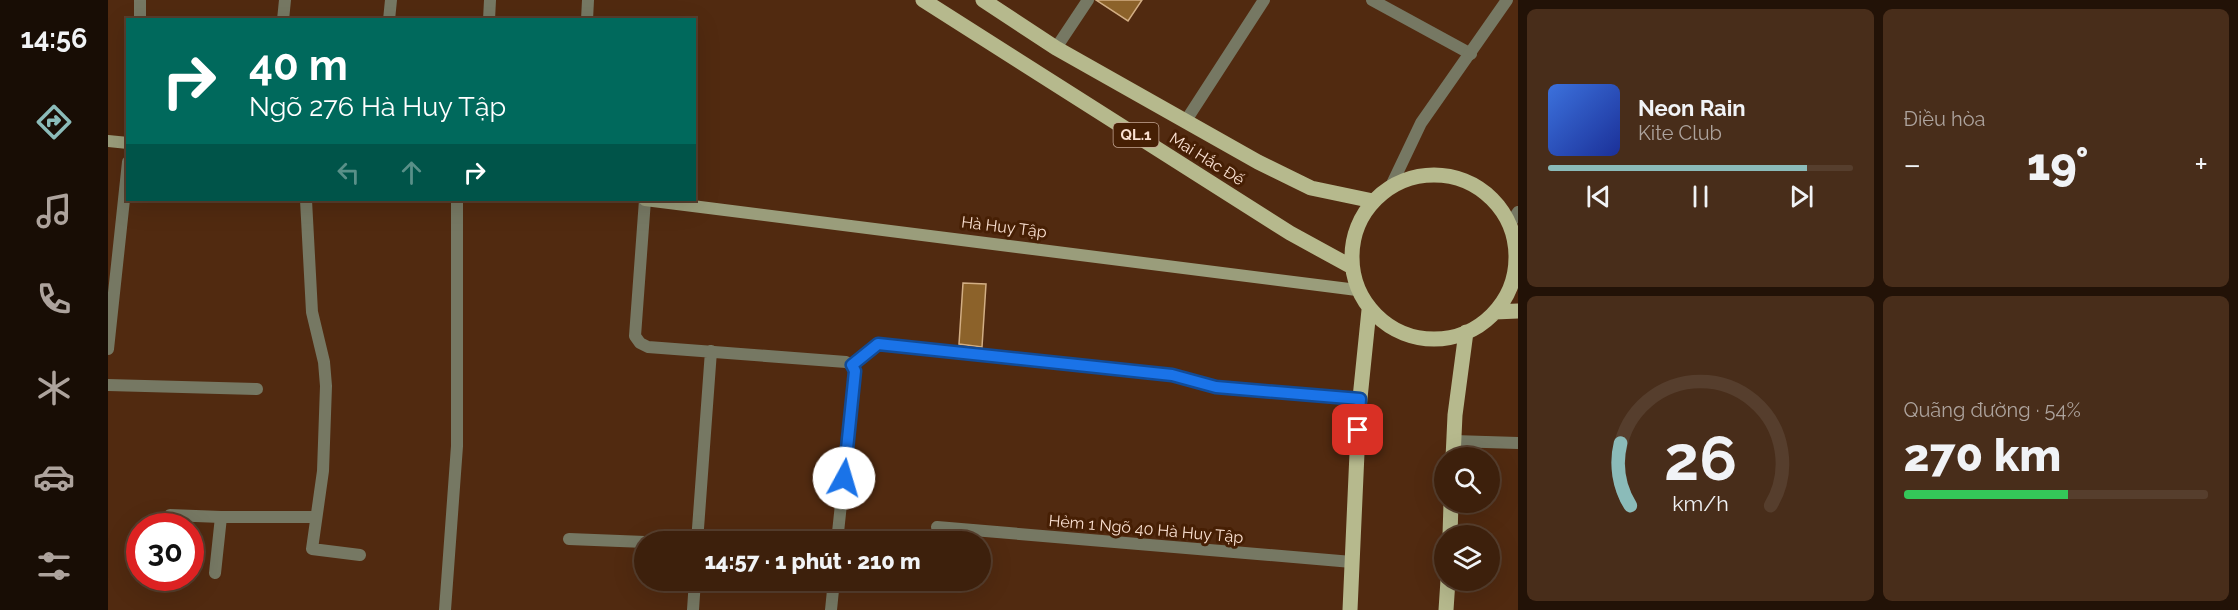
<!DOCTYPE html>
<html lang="vi">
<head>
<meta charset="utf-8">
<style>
	body { margin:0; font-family:Raleway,sans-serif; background:#482d1a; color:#f1f3f6; height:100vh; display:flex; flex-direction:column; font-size:22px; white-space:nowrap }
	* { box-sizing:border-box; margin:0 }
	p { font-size:20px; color:#ada39d }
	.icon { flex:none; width:33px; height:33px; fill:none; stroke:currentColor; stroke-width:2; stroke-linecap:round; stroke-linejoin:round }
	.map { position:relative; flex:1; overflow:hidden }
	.panel { display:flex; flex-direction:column; gap:9px; padding:9px; background:#221207; width:720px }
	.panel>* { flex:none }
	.top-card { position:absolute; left:18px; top:18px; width:570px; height:183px; border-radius:0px; box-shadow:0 6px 24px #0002,0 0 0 2px #563e2d; background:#00695c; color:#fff; overflow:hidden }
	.controls { position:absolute; left:1326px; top:447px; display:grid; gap:12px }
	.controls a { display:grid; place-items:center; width:66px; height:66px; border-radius:50%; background:#3d200c; box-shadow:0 6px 24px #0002,0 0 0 2px #563e2d; font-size:30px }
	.speed { position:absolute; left:18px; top:513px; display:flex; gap:12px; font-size:30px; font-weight:700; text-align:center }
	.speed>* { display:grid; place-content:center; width:78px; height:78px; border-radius:50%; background:#3d200c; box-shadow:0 6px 24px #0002,0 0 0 2px #563e2d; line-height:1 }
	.speed .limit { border:9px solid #d22; background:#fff; color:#111 }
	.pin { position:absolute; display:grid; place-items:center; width:51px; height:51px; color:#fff; margin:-26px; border-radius:12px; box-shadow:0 3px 9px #0006 }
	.me { position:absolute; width:66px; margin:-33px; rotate:6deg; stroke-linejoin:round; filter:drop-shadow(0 0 4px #0008) }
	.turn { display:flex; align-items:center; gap:21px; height:126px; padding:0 24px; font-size:27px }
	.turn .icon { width:78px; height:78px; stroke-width:2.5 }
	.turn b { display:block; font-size:42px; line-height:51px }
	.lanes { display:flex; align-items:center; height:57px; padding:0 24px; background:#0003; justify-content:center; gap:30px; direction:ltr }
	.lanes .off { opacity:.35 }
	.big { font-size:45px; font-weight:800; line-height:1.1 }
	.panel .widget { flex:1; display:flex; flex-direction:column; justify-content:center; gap:9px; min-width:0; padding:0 21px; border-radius:9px; background:#482d1a }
	.panel .dial { align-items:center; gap:0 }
	.dial svg { height:156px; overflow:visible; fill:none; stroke:#563e2d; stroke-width:7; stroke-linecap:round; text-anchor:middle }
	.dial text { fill:#f1f3f6; stroke:none }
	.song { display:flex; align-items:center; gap:18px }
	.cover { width:72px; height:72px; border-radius:9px; background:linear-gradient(135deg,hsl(220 70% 55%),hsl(230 70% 35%)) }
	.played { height:6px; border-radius:3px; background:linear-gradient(90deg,#8bbbb9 85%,#563e2d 85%) }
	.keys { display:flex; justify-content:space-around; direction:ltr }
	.heat { display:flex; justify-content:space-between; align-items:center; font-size:33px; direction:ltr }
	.charge { height:9px; border-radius:4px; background:linear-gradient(90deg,#34c759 54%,#563e2d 0) }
	.panel .tiles { flex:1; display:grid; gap:9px; grid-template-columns:repeat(2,1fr) }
	.trip { position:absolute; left:526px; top:531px; width:357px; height:60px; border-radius:30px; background:#3d200c; box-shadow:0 6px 24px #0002,0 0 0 2px #563e2d; font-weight:800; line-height:60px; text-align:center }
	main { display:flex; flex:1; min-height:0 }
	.dock { display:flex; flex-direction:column; width:108px; justify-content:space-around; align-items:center; background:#180d05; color:#ada39d }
	.dock .icon { width:42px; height:42px }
	.dock .selected { color:#8bbbb9 }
	.dock b { font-size:27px; color:#f1f3f6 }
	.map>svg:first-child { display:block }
	.building { fill:#8c622a; stroke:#d2ae84; stroke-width:1.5 }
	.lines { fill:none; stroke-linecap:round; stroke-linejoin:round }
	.service { stroke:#767863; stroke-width:12 }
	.minor { stroke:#767863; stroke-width:12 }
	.tertiary { stroke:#767863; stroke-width:12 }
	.secondary { stroke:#9a9d7b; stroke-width:12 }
	.primary { stroke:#b6b98d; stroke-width:15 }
	.route-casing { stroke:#114b97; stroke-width:15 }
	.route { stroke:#1a73e8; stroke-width:10 }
	.labels { text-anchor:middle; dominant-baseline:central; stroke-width:6; stroke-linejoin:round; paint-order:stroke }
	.shield { fill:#461f04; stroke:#c5a794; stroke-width:1.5 }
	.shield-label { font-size:15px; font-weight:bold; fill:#fbe1d2 }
	.street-label { font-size:16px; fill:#fbe1d2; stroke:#461f04 }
</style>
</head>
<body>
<main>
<nav class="dock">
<b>14:56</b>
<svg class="icon selected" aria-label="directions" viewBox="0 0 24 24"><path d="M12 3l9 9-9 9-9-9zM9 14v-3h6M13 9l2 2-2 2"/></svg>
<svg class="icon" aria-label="music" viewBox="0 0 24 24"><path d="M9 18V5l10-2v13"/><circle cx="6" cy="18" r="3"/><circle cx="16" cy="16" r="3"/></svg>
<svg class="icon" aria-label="phone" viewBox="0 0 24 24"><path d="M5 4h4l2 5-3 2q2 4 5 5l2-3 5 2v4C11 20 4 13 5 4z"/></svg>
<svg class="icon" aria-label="climate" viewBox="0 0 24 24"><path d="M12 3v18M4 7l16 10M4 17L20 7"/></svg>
<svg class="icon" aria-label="car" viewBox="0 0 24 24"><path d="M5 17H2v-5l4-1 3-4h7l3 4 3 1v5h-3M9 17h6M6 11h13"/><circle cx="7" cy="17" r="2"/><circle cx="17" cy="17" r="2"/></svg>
<svg class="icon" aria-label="filters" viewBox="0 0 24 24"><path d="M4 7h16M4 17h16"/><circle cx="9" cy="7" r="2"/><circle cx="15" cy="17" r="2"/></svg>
</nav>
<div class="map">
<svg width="1410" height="610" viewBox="0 0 1410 610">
	<rect width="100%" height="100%" fill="#512a10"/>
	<path class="building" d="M 988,0 L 1034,0 L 1020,21 Z
		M 855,283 L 878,284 L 874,347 L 851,344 Z"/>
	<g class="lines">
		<path class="service" d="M 744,365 L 770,344 L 1064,375 L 1108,387 L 1252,399"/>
		<path class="minor" d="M 32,0 L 32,20
			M 1264,0 L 1363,54
			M 175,20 L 177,0
			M 281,20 L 283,0
			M 381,20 L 382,0
			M 479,20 L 480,0
			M 948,48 L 980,0
			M 1077,122 L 1156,0
			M 198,200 L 204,312 L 216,362 L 218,386 L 215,471 L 204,549 L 252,555
			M 537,200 L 527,336 L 532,343 L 540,347 L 738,362 L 744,365 L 747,371 L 729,542
			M 0,349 L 20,162
			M 0,385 L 149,389
			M 1346,441 L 1410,443
			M 62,515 L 113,517
			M 829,527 L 1244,562
			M 461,539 L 537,542
			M 589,542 L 603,351
			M 107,573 L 113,517 L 208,517
			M 337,610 L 349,446 L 349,200
			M 585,610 L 587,580
			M 723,610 L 726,580"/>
		<path class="tertiary" d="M 1283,186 L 1313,123 L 1399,0
			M 1402,224 L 1410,212"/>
		<path class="secondary" d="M 0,141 L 20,143
			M 537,200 L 1249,290"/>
		<path class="primary" d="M 815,0 L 1182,233 L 1244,267
			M 875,0 L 948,48 L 1150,162 L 1203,188 L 1265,201
			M1244 257a82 82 0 1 1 164 0a82 82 0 1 1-164 0Z
			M 1387,312 L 1410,311
			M 1345,458 L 1347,415 L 1358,332
			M 1342,536 L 1343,502
			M 1242,610 L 1251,408 L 1261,310
			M 1338,610 L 1340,580"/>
	</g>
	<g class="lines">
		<defs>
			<path id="route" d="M 736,478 L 747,371 L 744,365 L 770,344 L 1064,375 L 1108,387 L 1252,399 L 1250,430"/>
		</defs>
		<use href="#route" class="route-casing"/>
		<use href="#route" class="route"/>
	</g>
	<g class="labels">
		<rect class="shield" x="1005.5" y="123" width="45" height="24" rx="4.5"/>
		<g class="shield-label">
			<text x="1028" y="135">QL.1</text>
		</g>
		<g class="street-label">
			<text transform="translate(1099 159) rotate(32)">Mai Hắc Đế</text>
			<text transform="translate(896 227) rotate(7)">Hà Huy Tập</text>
			<text transform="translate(1038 529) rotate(5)">Hẻm 1 Ngõ 40 Hà Huy Tập</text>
		</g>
	</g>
</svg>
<div class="controls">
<a><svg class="icon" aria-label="search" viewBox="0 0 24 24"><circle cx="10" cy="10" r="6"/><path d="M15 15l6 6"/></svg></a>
<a><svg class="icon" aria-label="layers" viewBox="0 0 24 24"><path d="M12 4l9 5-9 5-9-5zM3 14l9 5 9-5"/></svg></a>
</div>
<div class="speed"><div class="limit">30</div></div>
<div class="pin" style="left:1250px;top:430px;background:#d93025"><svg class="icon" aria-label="arrive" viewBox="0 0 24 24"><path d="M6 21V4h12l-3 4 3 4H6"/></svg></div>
<svg class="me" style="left:736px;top:478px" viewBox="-20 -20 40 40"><circle r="19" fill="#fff"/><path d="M0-13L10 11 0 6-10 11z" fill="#1a73e8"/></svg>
<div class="trip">14:57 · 1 phút · 210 m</div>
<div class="top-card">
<div class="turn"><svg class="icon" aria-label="right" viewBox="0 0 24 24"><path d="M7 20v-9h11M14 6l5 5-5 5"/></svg><div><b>40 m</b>Ngõ 276 Hà Huy Tập</div></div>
<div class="lanes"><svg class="icon off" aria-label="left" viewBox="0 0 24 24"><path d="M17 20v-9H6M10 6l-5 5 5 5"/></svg><svg class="icon off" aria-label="ahead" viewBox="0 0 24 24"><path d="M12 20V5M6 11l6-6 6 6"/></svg><svg class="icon" aria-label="right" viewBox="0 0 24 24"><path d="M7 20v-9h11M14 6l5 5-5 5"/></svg></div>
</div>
</div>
<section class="panel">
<div class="tiles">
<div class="widget">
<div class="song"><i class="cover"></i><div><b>Neon Rain</b><p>Kite Club</p></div></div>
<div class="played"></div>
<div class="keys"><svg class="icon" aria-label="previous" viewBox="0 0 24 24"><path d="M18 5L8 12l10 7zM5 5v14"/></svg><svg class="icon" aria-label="pause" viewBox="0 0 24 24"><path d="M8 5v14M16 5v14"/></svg><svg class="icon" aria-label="next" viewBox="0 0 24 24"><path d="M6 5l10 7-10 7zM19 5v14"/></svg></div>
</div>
<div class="widget"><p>Điều hòa</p>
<div class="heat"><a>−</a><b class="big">19°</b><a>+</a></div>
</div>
<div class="widget dial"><svg viewBox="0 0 100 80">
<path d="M14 69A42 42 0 1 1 86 69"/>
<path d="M14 69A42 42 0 0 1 9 37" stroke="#8bbbb9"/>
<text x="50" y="56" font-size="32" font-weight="700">26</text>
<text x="50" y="72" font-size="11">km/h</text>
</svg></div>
<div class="widget"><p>Quãng đường · 54%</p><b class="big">270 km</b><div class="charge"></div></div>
</div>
</section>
</main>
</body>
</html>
